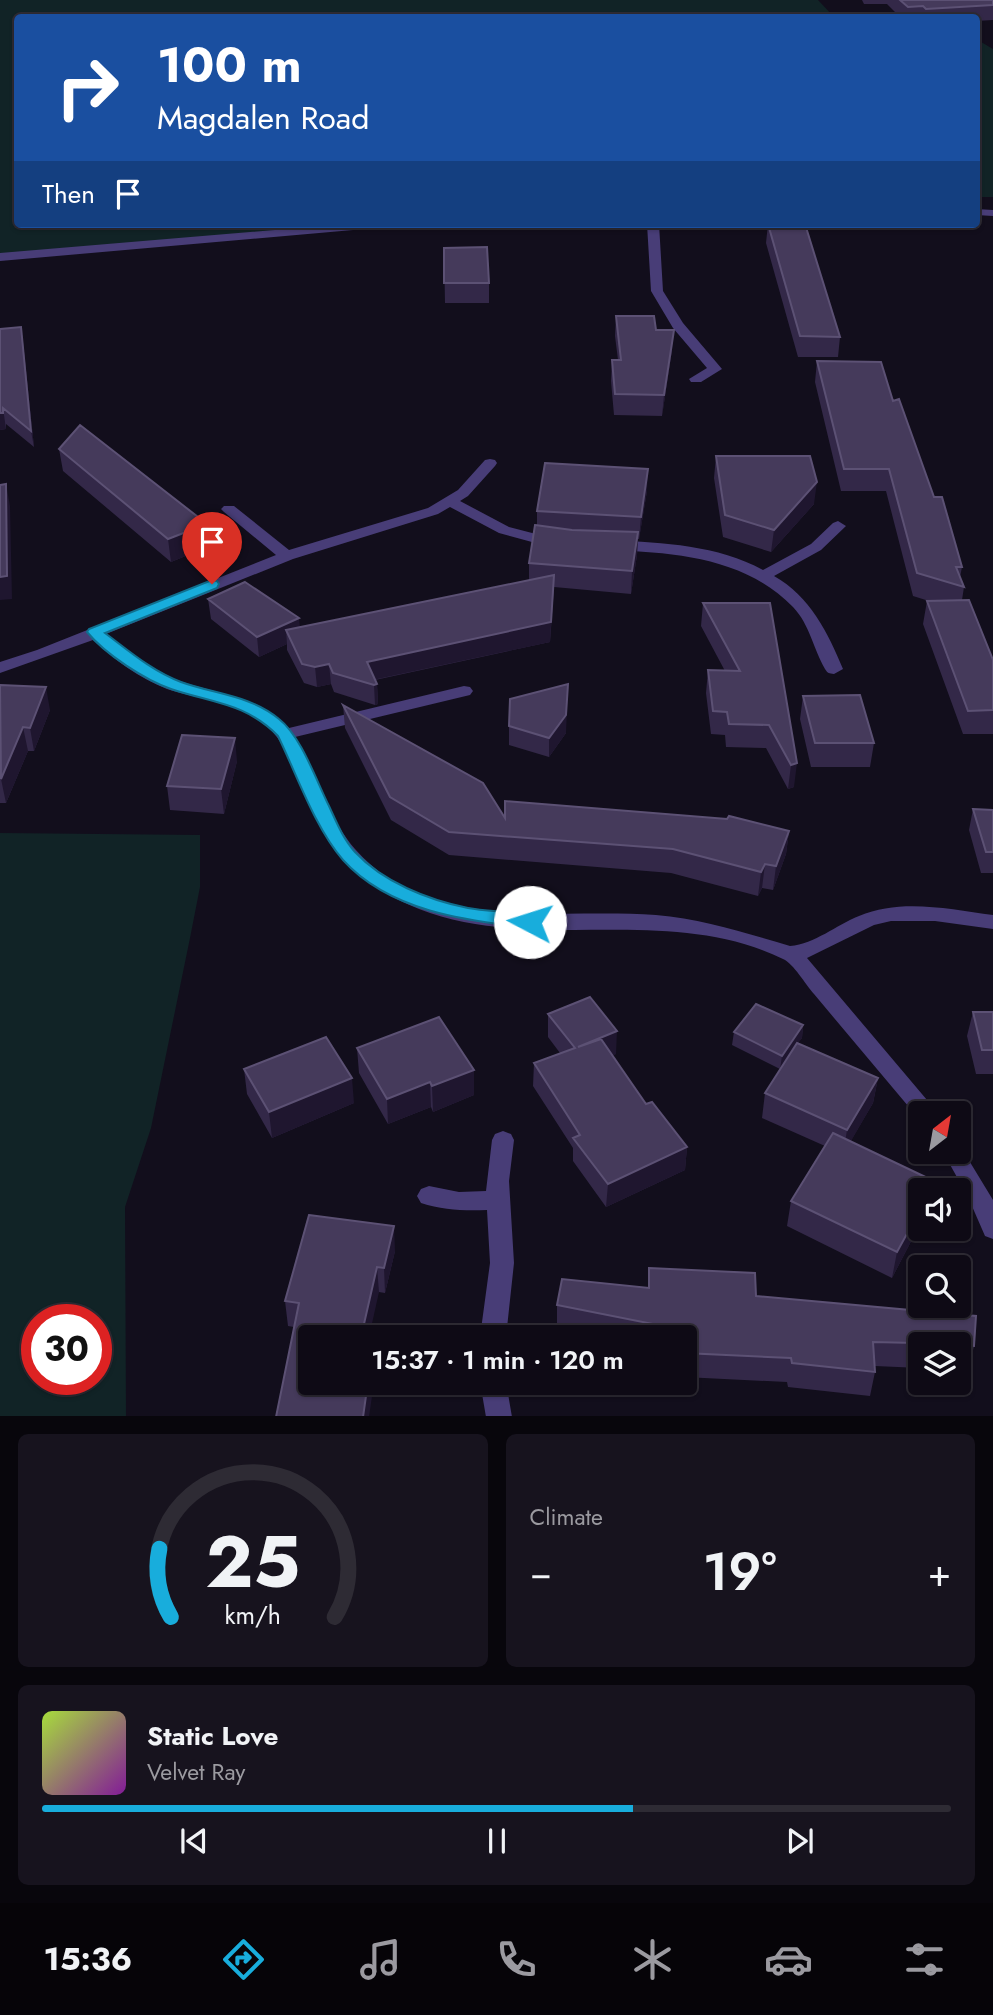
<!DOCTYPE html>
<html lang="en">
<head>
<meta charset="utf-8">
<style>
	body { margin:0; font-family:Jost,sans-serif; background:#17131e; color:#f1f3f6; height:100vh; display:flex; flex-direction:column; font-size:26px; white-space:nowrap }
	* { box-sizing:border-box; margin:0 }
	p { font-size:23px; color:#9b9aa0 }
	.icon { flex:none; width:38px; height:38px; fill:none; stroke:currentColor; stroke-width:2; stroke-linecap:round; stroke-linejoin:round }
	.map { position:relative; height:1416px; overflow:hidden }
	.drawer { display:flex; flex-direction:column; gap:18px; padding:18px; background:#08060c; flex:1 }
	.drawer>* { flex:none }
	.banner { position:absolute; left:14px; top:14px; width:966px; height:214px; border-radius:7px; box-shadow:0 2px 5px #0004,0 0 0 2px #2e2b34; background:#1a4fa0; color:#fff; overflow:hidden }
	.needle { width:46px; rotate:31deg }
	.controls { position:absolute; left:908px; top:1101px; display:grid; gap:14px }
	.controls a { display:grid; place-items:center; width:63px; height:63px; border-radius:7px; background:#0e0a15; box-shadow:0 2px 5px #0004,0 0 0 2px #2e2b34; font-size:35px }
	.speed { position:absolute; left:21px; top:1304px; display:flex; gap:14px; font-size:35px; font-weight:700; text-align:center }
	.speed>* { display:grid; place-content:center; width:91px; height:91px; border-radius:50%; background:#0e0a15; box-shadow:0 2px 5px #0004,0 0 0 2px #2e2b34; line-height:1 }
	.speed .limit { border:10px solid #d22; background:#fff; color:#111 }
	.pin { position:absolute; display:grid; place-items:center; width:60px; height:60px; color:#fff; margin:-72px -30px; border-radius:50% 50% 50% 0; rotate:-45deg; box-shadow:0 0 7px #0007 }
	.pin .icon { rotate:45deg }
	.me { position:absolute; width:77px; margin:-38px; rotate:275deg; stroke-linejoin:round; filter:drop-shadow(0 0 5px #0008) }
	.turn { display:flex; align-items:center; gap:24px; height:147px; padding:0 28px; font-size:32px }
	.turn .icon { width:91px; height:91px; stroke-width:2.5 }
	.turn b { display:block; font-size:49px; line-height:60px }
	.then { display:flex; align-items:center; height:66px; padding:0 28px; background:#0003; gap:14px; font-size:26px }
	.big { font-size:52px; font-weight:600; line-height:1.1 }
	.drawer .tile { flex:1; display:flex; flex-direction:column; justify-content:center; gap:10px; min-width:0; padding:0 24px; border-radius:10px; background:#17131e }
	.drawer .dial { align-items:center; gap:0 }
	.dial svg { height:182px; overflow:visible; fill:none; stroke:#2e2b34; stroke-width:7; stroke-linecap:round; text-anchor:middle }
	.dial text { fill:#f1f3f6; stroke:none }
	.song { display:flex; align-items:center; gap:21px }
	.cover { width:84px; height:84px; border-radius:10px; background:linear-gradient(135deg,hsl(80 70% 55%),hsl(290 70% 35%)) }
	.played { height:7px; border-radius:4px; background:linear-gradient(90deg,#18addc 65%,#2e2b34 65%) }
	.keys { display:flex; justify-content:space-around; direction:ltr }
	.heat { display:flex; justify-content:space-between; align-items:center; font-size:38px; direction:ltr }
	.drawer .tiles { flex:1; display:grid; gap:18px; grid-template-columns:1fr 1fr }
	.tile:last-child { grid-column:span 2 }
	.trip { position:absolute; left:298px; top:1325px; width:399px; height:70px; border-radius:7px; background:#0e0a15; box-shadow:0 2px 5px #0004,0 0 0 2px #2e2b34; font-weight:600; line-height:70px; text-align:center }
	.tab-bar { display:flex; height:112px; justify-content:space-around; align-items:center; background:#060408; color:#9b9aa0 }
	.tab-bar .icon { width:49px; height:49px }
	.tab-bar .on { color:#18addc }
	.tab-bar b { font-size:32px; color:#f1f3f6 }
	.map>svg:first-child { display:block }
	.green { fill:#112326; fill-rule:evenodd }
	.lines { fill:none; stroke-linecap:round; stroke-linejoin:round }
	.minor { fill:#483d77; fill-rule:evenodd }
	.wall { fill:#332848 }
	.shaded-wall { fill:#1f162f }
	.building { fill:#453a5b; stroke:#5c5174; stroke-width:2 }
	.route { fill:#18addc; stroke:#10708f; stroke-width:2 }
</style>
</head>
<body>
<div class="map">
<svg width="993" height="1417" viewBox="0 0 993 1417">
	<rect width="100%" height="100%" fill="#120e1c"/>
	<path class="green" d="M 0,0 L 818,0 L 834,17 L 18,18 L 18,224 L 387,224 L 0,257 Z
		M 976,39 L 993,49 L 993,197 L 977,197 Z
		M 0,833 L 200,835 L 200,887 L 190,938 L 151,1128 L 125,1207 L 126,1416 L 0,1416 ZM 37,1320 L 96,1320 L 96,1379 L 37,1379 Z"/>
	<g class="lines">
		<path class="minor" d="M 976,209 L 993,210 L 993,216 L 976,215 Z
			M 346,224 L 393,224 L 387,227 L 0,261 L 0,253 Z
			M 647,224 L 659,224 L 663,291 L 683,323 L 722,369 L 701,382 L 691,382 L 689,379 L 707,368 L 673,328 L 651,291 Z
			M 490,459 L 495,460 L 497,463 L 495,466 L 468,496 L 460,501 L 509,527 L 559,540 L 562,543 L 559,546 L 554,548 L 499,533 L 450,507 L 438,514 L 293,559 L 106,634 C 126,651 146,668 169,677 C 211,694 255,694 289,728 L 464,686 L 470,687 L 473,691 L 470,695 L 295,737 C 318,772 327,817 355,849 C 429,934 557,908 656,915 C 703,919 745,933 790,946 C 815,944 836,925 859,916 C 901,898 949,909 993,915 L 993,929 L 935,921 L 891,921 L 874,925 L 807,958 L 938,1113 L 920,1113 L 919,1119 C 884,1077 849,1036 814,994 C 805,984 794,964 783,959 C 668,903 534,954 419,909 C 357,885 329,848 303,788 C 293,766 284,741 266,725 C 239,701 200,700 167,689 C 139,678 115,660 93,640 L 0,673 L 0,662 L 37,650 L 276,555 L 224,512 L 221,509 L 224,506 L 234,506 L 289,550 L 428,508 L 458,490 L 485,460 Z
			M 838,521 L 846,526 L 821,550 L 774,576 C 810,596 828,633 843,669 L 834,674 C 829,673 828,674 825,669 C 813,648 810,625 793,607 C 745,558 677,553 613,550 L 605,545 L 613,540 C 663,543 718,545 763,570 L 811,544 L 833,523 Z
			M 503,1131 L 511,1134 L 514,1140 L 509,1181 L 514,1263 L 506,1337 L 480,1337 L 490,1263 L 487,1210 C 464,1211 443,1210 421,1203 L 417,1196 L 421,1189 L 429,1186 L 459,1192 L 486,1191 L 492,1140 L 495,1134 Z
			M 959,1144 L 993,1200 L 993,1239 L 985,1236 L 968,1197 L 943,1152 L 959,1152 Z
			M 480,1382 L 506,1382 L 512,1417 L 486,1417 Z"/>
	</g>
	<path class="wall" d="M 862,0 L 993,0 L 993,20 L 976,21 L 976,18 L 901,18 L 887,4 L 864,4 Z
		M 768,224 L 840,337 L 838,357 L 798,357 L 766,243 Z
		M 444,248 L 489,283 L 489,303 L 445,303 Z
		M 616,316 L 656,330 L 672,350 L 662,416 L 614,415 L 611,381 L 612,360 L 618,360 L 615,336 Z
		M 21,327 L 23,342 L 34,447 L 6,424 L 6,429 L 0,430 L 0,329 Z
		M 817,361 L 893,401 L 934,497 L 962,567 L 960,577 L 964,587 L 962,600 L 993,660 L 993,734 L 963,734 L 923,624 L 927,601 L 929,601 L 913,596 L 886,491 L 841,491 L 815,382 Z
		M 59,449 L 207,524 L 210,546 L 171,562 L 63,471 Z
		M 716,456 L 814,504 L 771,552 L 723,537 L 714,478 Z
		M 647,491 L 639,539 L 638,539 L 637,555 L 631,594 L 554,587 L 550,642 L 375,680 L 377,684 L 378,704 L 375,705 L 334,692 L 331,684 L 317,687 L 304,683 L 287,650 L 287,644 L 259,657 L 211,619 L 208,599 L 300,627 L 529,580 L 529,563 L 537,525 L 537,511 Z
		M 703,603 L 770,603 L 794,787 L 788,789 L 766,748 L 726,747 L 725,735 L 711,734 L 706,693 L 708,670 L 725,671 L 701,626 Z
		M 0,685 L 50,710 L 34,751 L 28,751 L 6,803 L 0,803 Z
		M 803,696 L 874,743 L 870,767 L 811,767 L 800,719 Z
		M 343,705 L 505,818 L 789,831 L 786,854 L 773,890 L 762,888 L 758,896 L 671,873 L 449,855 L 391,820 L 345,728 Z
		M 509,726 L 566,733 L 549,757 L 509,745 Z
		M 237,761 L 224,814 L 170,810 L 167,786 Z
		M 973,809 L 993,810 L 993,873 L 981,873 L 969,830 Z
		M 973,1012 L 993,1012 L 993,1074 L 976,1074 L 967,1036 Z
		M 548,1014 L 616,1054 L 612,1055 L 646,1104 L 687,1147 L 685,1170 L 606,1207 L 573,1161 L 573,1148 L 533,1086 L 534,1063 L 560,1053 L 548,1037 Z
		M 803,1025 L 802,1038 L 797,1043 L 878,1078 L 873,1103 L 850,1142 L 920,1190 L 920,1224 L 892,1278 L 787,1226 L 791,1201 L 825,1146 L 762,1118 L 765,1093 L 780,1069 L 732,1045 L 734,1032 Z
		M 357,1048 L 474,1070 L 474,1095 L 433,1112 L 431,1107 L 388,1124 L 359,1073 Z
		M 244,1069 L 354,1103 L 272,1138 L 247,1094 Z
		M 395,1251 L 385,1293 L 379,1292 L 294,1327 L 288,1326 L 285,1301 Z
		M 649,1268 L 756,1296 L 974,1346 L 968,1370 L 959,1369 L 959,1344 L 920,1344 L 920,1368 L 875,1366 L 875,1372 L 870,1396 L 788,1387 L 787,1382 L 684,1377 L 684,1337 L 599,1337 L 557,1328 L 557,1305 L 648,1288 Z"/>
	<path class="shaded-wall" d="M 21,327 L 23,342 L 34,447 L 31,431 Z
		M 674,330 L 672,350 L 662,416 L 664,395 Z
		M 3,408 L 6,429 L 0,430 L 0,413 Z
		M 648,469 L 647,491 L 639,539 L 641,517 Z
		M 817,482 L 814,504 L 771,552 L 774,530 Z
		M 6,484 L 10,506 L 12,599 L 0,600 L 0,577 Z
		M 207,524 L 210,546 L 171,562 L 168,539 Z
		M 638,532 L 637,555 L 631,594 L 632,571 Z
		M 554,575 L 550,642 L 368,681 L 367,662 Z
		M 299,618 L 301,638 L 286,630 L 287,644 L 259,657 L 257,637 Z
		M 329,664 L 331,684 L 317,687 L 315,667 Z
		M 377,684 L 378,704 L 375,705 L 374,685 Z
		M 568,684 L 566,733 L 549,757 L 549,738 Z
		M 46,687 L 50,710 L 34,751 L 30,728 Z
		M 23,727 L 28,751 L 6,803 L 1,779 Z
		M 235,738 L 237,761 L 224,814 L 221,789 Z
		M 797,763 L 794,787 L 788,789 L 791,765 Z
		M 789,831 L 786,854 L 773,890 L 776,866 Z
		M 765,864 L 762,888 L 758,896 L 761,872 Z
		M 803,1025 L 802,1038 L 780,1069 L 782,1056 Z
		M 617,1031 L 616,1054 L 577,1070 L 578,1047 Z
		M 474,1070 L 474,1095 L 433,1112 L 432,1086 Z
		M 352,1078 L 354,1103 L 272,1138 L 269,1112 Z
		M 878,1078 L 873,1103 L 843,1155 L 847,1130 Z
		M 430,1082 L 431,1107 L 388,1124 L 387,1099 Z
		M 687,1147 L 685,1170 L 606,1207 L 608,1184 Z
		M 920,1210 L 920,1224 L 892,1278 L 897,1252 Z
		M 394,1226 L 395,1251 L 385,1293 L 384,1268 Z
		M 377,1267 L 379,1292 L 369,1337 L 361,1337 Z
		M 368,1382 L 374,1382 L 369,1417 L 363,1417 Z"/>
	<path class="building" d="M 900,0 L 993,0 L 993,5 L 926,9 L 923,6 L 908,7 Z
		M 768,224 L 805,224 L 840,337 L 800,336 Z
		M 487,247 L 489,283 L 444,283 L 444,248 Z
		M 616,316 L 654,316 L 656,330 L 674,330 L 664,395 L 615,394 L 612,360 L 621,360 Z
		M 21,327 L 31,431 L 3,408 L 3,413 L 0,413 L 0,329 Z
		M 817,361 L 881,362 L 893,401 L 899,399 L 934,497 L 942,497 L 962,567 L 956,567 L 964,587 L 917,573 L 889,469 L 844,469 Z
		M 80,425 L 207,524 L 168,539 L 59,449 Z
		M 716,456 L 810,456 L 817,482 L 774,530 L 725,515 Z
		M 545,463 L 648,469 L 641,517 L 537,511 Z
		M 6,484 L 7,576 L 0,577 L 0,485 Z
		M 535,525 L 572,530 L 638,532 L 632,571 L 529,563 Z
		M 554,575 L 551,622 L 367,662 L 377,684 L 374,685 L 333,673 L 329,664 L 315,667 L 302,664 L 286,630 Z
		M 245,582 L 299,618 L 257,637 L 208,599 Z
		M 969,600 L 993,660 L 993,710 L 968,711 L 927,601 Z
		M 703,603 L 770,603 L 797,763 L 791,765 L 769,725 L 729,724 L 727,712 L 713,711 L 708,670 L 740,671 Z
		M 568,684 L 566,715 L 549,738 L 509,726 L 510,699 Z
		M 0,685 L 46,687 L 30,728 L 23,727 L 1,779 Z
		M 860,695 L 874,743 L 815,743 L 803,696 Z
		M 343,705 L 483,783 L 505,818 L 505,801 L 727,819 L 729,816 L 789,831 L 776,866 L 765,864 L 761,872 L 673,849 L 449,832 L 390,797 Z
		M 182,735 L 235,738 L 221,789 L 167,786 Z
		M 973,809 L 993,810 L 993,852 L 986,852 Z
		M 590,997 L 617,1031 L 578,1047 L 601,1039 L 646,1104 L 652,1102 L 687,1147 L 608,1184 L 573,1138 L 580,1135 L 534,1063 L 575,1048 L 548,1014 Z
		M 756,1004 L 803,1025 L 782,1056 L 734,1032 Z
		M 973,1012 L 993,1012 L 993,1050 L 982,1050 Z
		M 439,1017 L 474,1070 L 432,1086 L 430,1082 L 387,1099 L 357,1048 Z
		M 326,1037 L 352,1078 L 269,1112 L 244,1069 Z
		M 797,1043 L 878,1078 L 847,1130 L 765,1093 Z
		M 833,1133 L 936,1182 L 931,1190 L 920,1190 L 920,1210 L 897,1252 L 791,1201 Z
		M 309,1215 L 394,1226 L 384,1268 L 377,1267 L 361,1337 L 310,1337 L 310,1382 L 368,1382 L 363,1417 L 276,1417 L 299,1303 L 285,1301 Z
		M 649,1268 L 755,1273 L 756,1296 L 976,1316 L 974,1346 L 959,1345 L 959,1344 L 873,1342 L 875,1372 L 792,1363 L 791,1358 L 684,1353 L 684,1337 L 651,1337 L 653,1324 L 557,1305 L 562,1279 L 649,1288 Z"/>
	<path class="route" d="M 212,580 L 217,581 L 219,584 L 217,588 L 105,633 C 129,651 152,671 181,682 C 214,694 250,695 279,719 C 301,736 316,780 329,806 C 336,821 343,839 355,852 C 383,882 428,900 468,908 C 490,912 514,911 536,917 L 539,922 L 536,926 L 530,928 C 466,921 389,911 343,860 C 315,828 297,775 278,736 C 246,703 212,703 171,689 C 145,680 105,654 87,632 L 89,629 Z"/>
</svg>
<div class="controls">
<a><svg class="needle" viewBox="-14 -14 28 28"><path d="M0-13l5 13h-10z" fill="#e53935"/><path d="M0 13l5-13h-10z" fill="#9b9aa0"/></svg></a>
<a><svg class="icon" aria-label="sound" viewBox="0 0 24 24"><path d="M4 9h4l5-4v14l-5-4H4zM17 9q2 3 0 6"/></svg></a>
<a><svg class="icon" aria-label="search" viewBox="0 0 24 24"><circle cx="10" cy="10" r="6"/><path d="M15 15l6 6"/></svg></a>
<a><svg class="icon" aria-label="layers" viewBox="0 0 24 24"><path d="M12 4l9 5-9 5-9-5zM3 14l9 5 9-5"/></svg></a>
</div>
<div class="speed"><div class="limit">30</div></div>
<div class="pin" style="left:212px;top:584px;background:#d93025"><svg class="icon" aria-label="arrive" viewBox="0 0 24 24"><path d="M6 21V4h12l-3 4 3 4H6"/></svg></div>
<svg class="me" style="left:530px;top:922px" viewBox="-20 -20 40 40"><circle r="19" fill="#fff"/><path d="M0-13L10 11 0 6-10 11z" fill="#18addc"/></svg>
<div class="trip">15:37 · 1 min · 120 m</div>
<div class="banner">
<div class="turn"><svg class="icon" aria-label="right" viewBox="0 0 24 24"><path d="M7 20v-9h11M14 6l5 5-5 5"/></svg><div><b>100 m</b>Magdalen Road</div></div>
<div class="then">Then<svg class="icon" aria-label="arrive" viewBox="0 0 24 24"><path d="M6 21V4h12l-3 4 3 4H6"/></svg></div>
</div>
</div>
<section class="drawer">
<div class="tiles">
<div class="tile dial"><svg viewBox="0 0 100 80">
<path d="M14 69A42 42 0 1 1 86 69"/>
<path d="M14 69A42 42 0 0 1 9 39" stroke="#18addc"/>
<text x="50" y="56" font-size="32" font-weight="700">25</text>
<text x="50" y="72" font-size="11">km/h</text>
</svg></div>
<div class="tile"><p>Climate</p>
<div class="heat"><a>−</a><b class="big">19°</b><a>+</a></div>
</div>
<div class="tile">
<div class="song"><i class="cover"></i><div><b>Static Love</b><p>Velvet Ray</p></div></div>
<div class="played"></div>
<div class="keys"><svg class="icon" aria-label="previous" viewBox="0 0 24 24"><path d="M18 5L8 12l10 7zM5 5v14"/></svg><svg class="icon" aria-label="pause" viewBox="0 0 24 24"><path d="M8 5v14M16 5v14"/></svg><svg class="icon" aria-label="next" viewBox="0 0 24 24"><path d="M6 5l10 7-10 7zM19 5v14"/></svg></div>
</div>
</div>
</section>
<nav class="tab-bar">
<b>15:36</b>
<svg class="icon on" aria-label="directions" viewBox="0 0 24 24"><path d="M12 3l9 9-9 9-9-9zM9 14v-3h6M13 9l2 2-2 2"/></svg>
<svg class="icon" aria-label="music" viewBox="0 0 24 24"><path d="M9 18V5l10-2v13"/><circle cx="6" cy="18" r="3"/><circle cx="16" cy="16" r="3"/></svg>
<svg class="icon" aria-label="phone" viewBox="0 0 24 24"><path d="M5 4h4l2 5-3 2q2 4 5 5l2-3 5 2v4C11 20 4 13 5 4z"/></svg>
<svg class="icon" aria-label="climate" viewBox="0 0 24 24"><path d="M12 3v18M4 7l16 10M4 17L20 7"/></svg>
<svg class="icon" aria-label="car" viewBox="0 0 24 24"><path d="M5 17H2v-5l4-1 3-4h7l3 4 3 1v5h-3M9 17h6M6 11h13"/><circle cx="7" cy="17" r="2"/><circle cx="17" cy="17" r="2"/></svg>
<svg class="icon" aria-label="filters" viewBox="0 0 24 24"><path d="M4 7h16M4 17h16"/><circle cx="9" cy="7" r="2"/><circle cx="15" cy="17" r="2"/></svg>
</nav>
</body>
</html>
